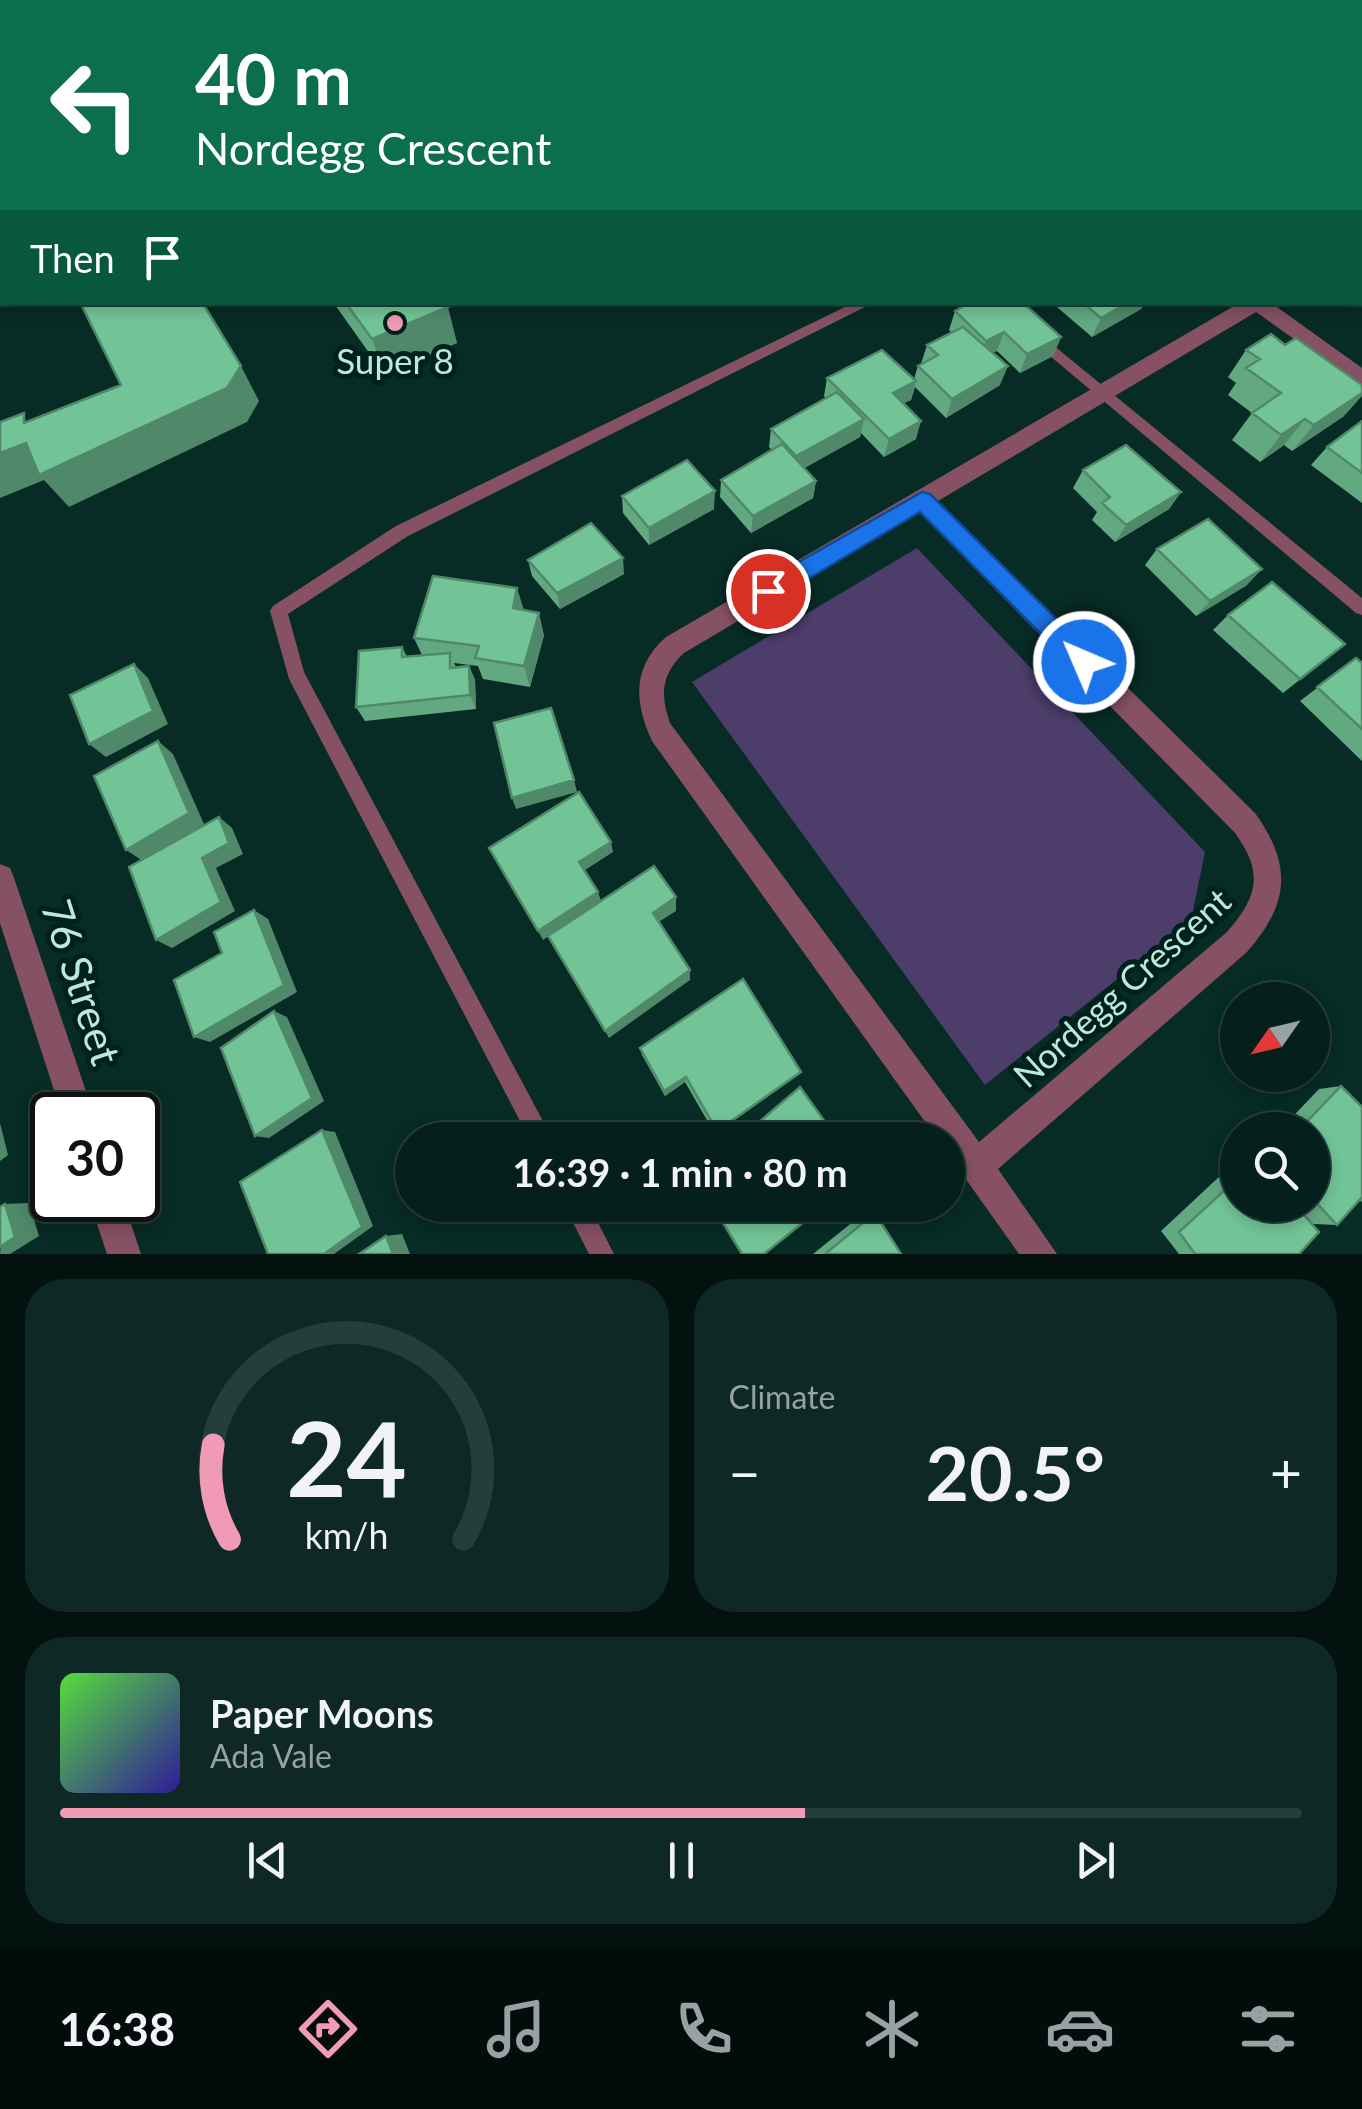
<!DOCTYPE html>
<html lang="en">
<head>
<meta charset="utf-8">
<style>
	body { margin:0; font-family:Lato,sans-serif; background:#0e2825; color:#f1f3f6; height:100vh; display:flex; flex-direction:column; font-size:38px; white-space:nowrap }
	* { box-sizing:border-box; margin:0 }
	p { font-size:32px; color:#97a3a3 }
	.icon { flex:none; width:55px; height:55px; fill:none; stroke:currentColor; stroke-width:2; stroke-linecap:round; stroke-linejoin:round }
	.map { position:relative; height:1254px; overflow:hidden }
	.drawer { display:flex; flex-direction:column; gap:25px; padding:25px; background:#03120f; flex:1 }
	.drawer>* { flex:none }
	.banner { position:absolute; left:0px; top:0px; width:1362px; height:305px; box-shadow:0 5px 15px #0003,0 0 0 2px #263e3b; background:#0b6e4f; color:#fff; overflow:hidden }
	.needle { width:65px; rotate:236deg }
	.controls { position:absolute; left:1220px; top:982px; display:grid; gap:20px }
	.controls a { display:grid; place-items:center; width:110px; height:110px; border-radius:50%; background:#05201c; box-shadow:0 5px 15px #0003,0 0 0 2px #263e3b; font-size:50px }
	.speed { position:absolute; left:30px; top:1092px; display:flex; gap:20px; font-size:50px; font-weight:700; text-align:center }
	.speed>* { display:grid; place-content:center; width:130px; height:130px; border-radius:50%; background:#05201c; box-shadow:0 5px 15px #0003,0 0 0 2px #263e3b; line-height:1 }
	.speed .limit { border:5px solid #111; border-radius:15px; background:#fff; color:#111 }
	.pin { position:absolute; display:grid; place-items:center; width:85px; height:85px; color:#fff; margin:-42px; border:5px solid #fff; border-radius:50%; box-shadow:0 2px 10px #0007 }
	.me { position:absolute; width:110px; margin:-55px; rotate:315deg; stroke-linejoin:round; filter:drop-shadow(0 0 8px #0008) }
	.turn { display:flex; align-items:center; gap:35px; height:210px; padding:0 30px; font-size:45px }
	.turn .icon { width:130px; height:130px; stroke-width:2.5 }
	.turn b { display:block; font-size:70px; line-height:85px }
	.then { display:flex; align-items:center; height:95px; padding:0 30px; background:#0003; gap:20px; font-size:38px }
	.big { font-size:75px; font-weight:700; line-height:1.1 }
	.drawer .tile { flex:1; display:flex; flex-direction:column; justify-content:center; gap:15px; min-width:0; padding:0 35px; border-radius:40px; background:#0e2825 }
	.drawer .dial { align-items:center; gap:0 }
	.dial svg { height:260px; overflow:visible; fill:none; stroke:#263e3b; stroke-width:7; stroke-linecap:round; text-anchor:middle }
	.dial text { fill:#f1f3f6; stroke:none }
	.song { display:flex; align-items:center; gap:30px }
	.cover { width:120px; height:120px; border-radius:15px; background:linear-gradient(135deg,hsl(110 70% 55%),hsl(250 70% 35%)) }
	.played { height:10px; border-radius:5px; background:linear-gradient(90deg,#f09ab6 60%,#263e3b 60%) }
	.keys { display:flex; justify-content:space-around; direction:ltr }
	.heat { display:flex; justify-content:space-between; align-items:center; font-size:55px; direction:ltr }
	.drawer .tiles { flex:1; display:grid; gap:25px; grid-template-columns:1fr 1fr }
	.tile:last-child { grid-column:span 2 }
	.trip { position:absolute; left:395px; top:1122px; width:570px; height:100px; border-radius:50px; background:#05201c; box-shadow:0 5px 15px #0003,0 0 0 2px #263e3b; font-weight:700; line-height:100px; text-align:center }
	.menu { display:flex; height:160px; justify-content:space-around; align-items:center; background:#020d0b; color:#97a3a3 }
	.menu .icon { width:70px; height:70px }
	.menu .active { color:#f09ab6 }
	.menu b { font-size:45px; color:#f1f3f6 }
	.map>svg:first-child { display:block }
	.green { fill:#4d3d6b }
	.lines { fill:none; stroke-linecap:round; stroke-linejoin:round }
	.service { fill:#865163; fill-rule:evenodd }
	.minor { fill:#865163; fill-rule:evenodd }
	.tertiary { fill:#865163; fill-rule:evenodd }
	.primary { fill:#e87aa1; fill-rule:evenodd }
	.wall { fill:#62a982 }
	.shaded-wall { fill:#50896a }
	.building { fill:#72c497; stroke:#50896a; stroke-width:2.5 }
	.route { fill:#1a73e8; stroke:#114b97; stroke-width:2.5 }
	.poi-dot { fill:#f09ab6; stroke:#00211b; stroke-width:4 }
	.labels { text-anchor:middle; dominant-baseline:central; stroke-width:10; stroke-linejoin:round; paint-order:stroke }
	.poi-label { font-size:35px; fill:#baeade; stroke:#00211b }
	.street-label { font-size:35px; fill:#baeade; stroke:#00211b }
	.near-street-label { font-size:42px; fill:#baeade; stroke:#00211b }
</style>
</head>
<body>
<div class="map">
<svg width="1362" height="1254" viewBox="0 0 1362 1254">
	<rect width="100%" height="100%" fill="#072b25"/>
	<path class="green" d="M 917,548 L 1205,852 L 1191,920 L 985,1085 L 692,682 Z"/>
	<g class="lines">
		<path class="service" d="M 934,0 L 948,0 L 950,2 L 936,2 Z
			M 1360,71 L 1362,72 L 1362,80 L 1360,79 Z
			M 855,302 L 875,302 L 408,536 L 288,614 L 304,672 L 553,1140 L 530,1140 L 289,679 L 270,611 L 273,606 L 396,526 Z
			M 1036,331 L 1362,598 L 1362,615 L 1356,613 L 1031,340 L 1029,336 Z
			M 564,1205 L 589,1205 L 614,1254 L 589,1254 Z"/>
		<path class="minor" d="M 3,0 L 25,0 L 2,4 Z
			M 1241,302 L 1270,302 L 1362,368 L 1362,387 L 1256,312 L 938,501 L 1255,813 C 1293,866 1289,904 1247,952 L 998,1169 L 1057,1254 L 1019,1254 L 948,1154 L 948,1140 L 938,1140 L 652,741 C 634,702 632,667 666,637 ZM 920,513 L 1235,833 C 1264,873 1258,896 1227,932 L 979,1142 L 670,723 C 660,695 661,674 684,653 Z"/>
		<path class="tertiary" d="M 0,864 L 10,868 L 14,878 L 94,1115 L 62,1115 L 0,923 Z
			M 89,1200 L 123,1200 L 141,1254 L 107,1254 Z"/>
		<path class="primary" d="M 2,43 L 2,53 L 0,54 L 0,44 Z"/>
	</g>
	<path class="wall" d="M 558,0 L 872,0 L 876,2 L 558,2 Z
		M 333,302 L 444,302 L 457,343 L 384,374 Z
		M 1051,302 L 1145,302 L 1141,309 L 1092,337 Z
		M 955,311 L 1061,337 L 1053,356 L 1020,373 L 997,351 L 992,353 L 1000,385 L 946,418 L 915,387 L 911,400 L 903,403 L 916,439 L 884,457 L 861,433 L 860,437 L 804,468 L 816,481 L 813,498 L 751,533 L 720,497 L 721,480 L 772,450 L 769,447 L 771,429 L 826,398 L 824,396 L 827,378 L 914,379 L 918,366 L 921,364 L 927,345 L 952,333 L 949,330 Z
		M 1246,350 L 1344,416 L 1292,451 L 1284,445 L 1260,462 L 1232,440 L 1252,413 L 1228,395 L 1236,383 L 1228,377 Z
		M 1362,421 L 1362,503 L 1311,465 L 1327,447 Z
		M 1083,470 L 1181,492 L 1169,509 L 1115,542 L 1092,520 L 1097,512 L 1073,488 Z
		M 622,496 L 714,509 L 649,545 L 623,513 Z
		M 1157,549 L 1247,585 L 1196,616 L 1145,565 Z
		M 528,560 L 624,574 L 560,609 L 532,576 Z
		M 523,610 L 544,635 L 530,687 L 483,679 L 478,666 L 454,663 L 456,667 L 469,666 L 475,680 L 476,709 L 365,721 L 356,707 L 402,647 L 407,657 L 422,655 L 414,638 Z
		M 1228,615 L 1345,644 L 1283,693 L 1213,630 Z
		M 1356,658 L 1362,663 L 1362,761 L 1300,701 Z
		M 640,1048 L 795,1077 L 715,1134 L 685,1082 L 665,1096 L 642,1055 Z
		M 1341,1086 L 1362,1107 L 1362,1202 L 1359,1200 L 1337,1225 L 1313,1224 L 1297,1205 L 1312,1205 L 1312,1130 L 1280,1130 L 1319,1089 Z
		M 1236,1161 L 1238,1161 L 1238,1205 L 1299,1254 L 1179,1254 L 1161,1231 Z
		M 865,1212 L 875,1213 L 901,1254 L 813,1254 Z"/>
	<path class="shaded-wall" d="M 585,0 L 627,0 L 627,2 L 585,2 Z
		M 728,0 L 762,0 L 762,2 L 728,2 Z
		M 1129,302 L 1145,302 L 1141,309 L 1092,337 L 1101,318 Z
		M 448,307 L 457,343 L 384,374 L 372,339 Z
		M 1004,332 L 997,351 L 979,359 L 986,341 Z
		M 1061,337 L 1053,356 L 1020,373 L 1027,354 Z
		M 241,366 L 259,401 L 247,422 L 69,507 L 44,480 L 0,498 L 0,453 Z
		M 1008,366 L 1000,385 L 946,418 L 952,399 Z
		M 916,381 L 911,400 L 888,411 L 893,393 Z
		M 1362,393 L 1362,396 L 1344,416 L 1292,451 L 1314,425 Z
		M 864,419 L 860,437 L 794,474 L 796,456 Z
		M 1305,419 L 1284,445 L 1260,462 L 1281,435 Z
		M 921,421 L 916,439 L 884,457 L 889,439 Z
		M 816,481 L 813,498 L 751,533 L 753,516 Z
		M 715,491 L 714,509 L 649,545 L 649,528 Z
		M 1181,492 L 1169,509 L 1115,542 L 1126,525 Z
		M 623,558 L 624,574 L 560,609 L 557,593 Z
		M 1262,569 L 1247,585 L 1196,616 L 1210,601 Z
		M 517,588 L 524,610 L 513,608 Z
		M 539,613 L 544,635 L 530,687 L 524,666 Z
		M 134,664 L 148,678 L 168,724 L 106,757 L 89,744 Z
		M 469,666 L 475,680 L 476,709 L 470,695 Z
		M 158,741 L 173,754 L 204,824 L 143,861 L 126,850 Z
		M 574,780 L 577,792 L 516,809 L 512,798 Z
		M 219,817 L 232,828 L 243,854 L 216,868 L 235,911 L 172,948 L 156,940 L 202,858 Z
		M 611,842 L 613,852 L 582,872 L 579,862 Z
		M 598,892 L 601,901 L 543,940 L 538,931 Z
		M 676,897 L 676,911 L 654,925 L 653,913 Z
		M 254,910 L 268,919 L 297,992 L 210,1042 L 194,1037 Z
		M 690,970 L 690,980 L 609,1038 L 605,1031 Z
		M 274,1011 L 287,1017 L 324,1101 L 269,1138 L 255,1136 Z
		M 801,1072 L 795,1077 L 715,1134 L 717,1131 Z
		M 686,1077 L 685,1082 L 665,1096 L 664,1091 Z
		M 0,1123 L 8,1155 L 0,1161 Z
		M 322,1130 L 335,1132 L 373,1226 L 334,1254 L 324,1254 Z
		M 29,1203 L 39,1236 L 10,1254 L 0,1254 L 5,1204 Z
		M 402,1234 L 410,1254 L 393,1254 L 386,1236 Z"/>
	<path class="building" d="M 649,0 L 729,0 L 732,2 L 652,2 Z
		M 791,0 L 872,0 L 876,2 L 794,2 Z
		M 1360,110 L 1362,111 L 1362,162 L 1360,161 Z
		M 80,302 L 202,302 L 241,366 L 227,388 L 39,475 L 26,443 L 0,453 L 0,422 L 24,413 L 24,423 L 121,385 Z
		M 345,302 L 444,302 L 448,307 L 372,339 Z
		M 971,302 L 1022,302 L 1061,337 L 1027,354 L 1004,332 L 986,341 L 955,311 Z
		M 1082,302 L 1129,302 L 1101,318 Z
		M 963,327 L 1008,366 L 952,399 L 918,366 L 938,355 L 927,345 Z
		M 1271,334 L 1285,345 L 1296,338 L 1362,385 L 1362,393 L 1314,425 L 1305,419 L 1281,435 L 1252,413 L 1281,393 L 1246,368 L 1260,359 L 1246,350 Z
		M 882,350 L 916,381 L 893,393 L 921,421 L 889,439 L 827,378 Z
		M 837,392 L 864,419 L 796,456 L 771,429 Z
		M 1362,421 L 1362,473 L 1327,447 Z
		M 782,444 L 816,481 L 753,516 L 721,480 Z
		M 1126,445 L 1181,492 L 1126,525 L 1102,503 L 1110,497 L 1083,470 Z
		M 687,460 L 715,491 L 649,528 L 622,496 Z
		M 1208,519 L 1262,569 L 1210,601 L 1157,549 Z
		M 591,523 L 623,558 L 557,593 L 528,560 Z
		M 433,576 L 517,588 L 513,608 L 539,613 L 524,666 L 475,658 L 479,646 L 414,638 Z
		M 1272,582 L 1345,644 L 1300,679 L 1228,615 Z
		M 402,647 L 402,657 L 450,653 L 450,668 L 469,666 L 470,695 L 356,707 L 359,651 Z
		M 1356,658 L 1362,663 L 1362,729 L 1317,687 Z
		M 134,664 L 153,711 L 89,744 L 70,695 Z
		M 551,708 L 574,780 L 512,798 L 494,723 Z
		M 158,741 L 189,813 L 126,850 L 94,776 Z
		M 579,792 L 611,842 L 579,862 L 598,892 L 538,931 L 489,848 Z
		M 219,817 L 229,843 L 202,858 L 221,902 L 156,940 L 129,867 Z
		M 654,866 L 676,897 L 653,913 L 690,970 L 605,1031 L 548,936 Z
		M 254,910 L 284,985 L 194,1037 L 174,980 L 222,953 L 214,932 Z
		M 743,979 L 801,1072 L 717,1131 L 686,1077 L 664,1091 L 640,1048 Z
		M 274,1011 L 312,1098 L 255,1136 L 221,1048 Z
		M 1341,1086 L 1362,1107 L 1362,1197 L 1337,1225 L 1312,1198 L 1312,1130 L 1299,1130 Z
		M 800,1087 L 838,1140 L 738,1140 Z
		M 322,1130 L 362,1227 L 324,1254 L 268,1254 L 240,1182 Z
		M 1238,1178 L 1238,1205 L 1295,1205 L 1319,1232 L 1299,1254 L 1195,1254 L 1179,1232 Z
		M 5,1204 L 15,1237 L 0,1247 L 0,1207 Z
		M 712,1205 L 825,1205 L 764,1254 L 742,1254 Z
		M 875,1213 L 901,1254 L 825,1254 Z
		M 386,1236 L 393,1254 L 359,1254 Z"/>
	<path class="route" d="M 922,492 L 930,494 L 1092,654 L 1095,662 L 1092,669 L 1084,672 L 1076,669 L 920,512 L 776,598 L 760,598 L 757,591 L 760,584 Z"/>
	<circle class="poi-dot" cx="395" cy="323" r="10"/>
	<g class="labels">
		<g class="poi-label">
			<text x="395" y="360">Super 8</text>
		</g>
		<g class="street-label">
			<text transform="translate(1121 987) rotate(-42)">Nordegg Crescent</text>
		</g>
		<g class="near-street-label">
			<text transform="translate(82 982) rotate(72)">76 Street</text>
		</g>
	</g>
</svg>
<div class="controls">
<a><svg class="needle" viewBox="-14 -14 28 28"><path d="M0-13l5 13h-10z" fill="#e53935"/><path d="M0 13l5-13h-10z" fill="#97a3a3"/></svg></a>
<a><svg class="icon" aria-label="search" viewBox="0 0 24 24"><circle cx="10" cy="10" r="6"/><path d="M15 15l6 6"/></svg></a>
</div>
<div class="speed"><div class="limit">30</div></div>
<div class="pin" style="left:768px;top:591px;background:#d93025"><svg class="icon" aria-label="arrive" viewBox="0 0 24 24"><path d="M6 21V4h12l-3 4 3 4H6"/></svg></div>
<svg class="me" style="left:1084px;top:662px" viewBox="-20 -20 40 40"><circle r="17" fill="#1a73e8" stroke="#fff" stroke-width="3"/><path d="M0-11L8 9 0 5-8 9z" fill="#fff"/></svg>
<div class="trip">16:39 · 1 min · 80 m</div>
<div class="banner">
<div class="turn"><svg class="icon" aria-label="left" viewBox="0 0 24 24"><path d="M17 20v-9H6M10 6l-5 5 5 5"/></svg><div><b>40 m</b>Nordegg Crescent</div></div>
<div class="then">Then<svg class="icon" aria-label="arrive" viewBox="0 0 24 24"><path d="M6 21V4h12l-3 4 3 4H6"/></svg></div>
</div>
</div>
<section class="drawer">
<div class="tiles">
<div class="tile dial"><svg viewBox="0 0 100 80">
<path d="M14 69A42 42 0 1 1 86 69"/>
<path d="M14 69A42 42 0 0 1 9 40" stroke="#f09ab6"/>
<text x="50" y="56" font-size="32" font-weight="700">24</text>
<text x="50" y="72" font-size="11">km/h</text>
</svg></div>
<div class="tile"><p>Climate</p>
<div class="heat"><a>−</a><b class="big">20.5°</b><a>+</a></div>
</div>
<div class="tile">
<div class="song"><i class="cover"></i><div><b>Paper Moons</b><p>Ada Vale</p></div></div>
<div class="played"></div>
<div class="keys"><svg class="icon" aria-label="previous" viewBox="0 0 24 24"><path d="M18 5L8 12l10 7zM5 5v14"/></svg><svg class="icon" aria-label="pause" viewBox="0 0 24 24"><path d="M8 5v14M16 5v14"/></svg><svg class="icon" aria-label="next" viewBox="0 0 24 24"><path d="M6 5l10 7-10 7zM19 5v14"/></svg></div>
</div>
</div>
</section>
<nav class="menu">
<b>16:38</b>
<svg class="icon active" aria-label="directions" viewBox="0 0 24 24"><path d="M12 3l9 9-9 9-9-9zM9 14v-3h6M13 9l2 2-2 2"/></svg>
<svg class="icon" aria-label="music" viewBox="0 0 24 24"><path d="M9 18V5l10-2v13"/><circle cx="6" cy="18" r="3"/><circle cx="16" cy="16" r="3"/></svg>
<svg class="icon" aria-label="phone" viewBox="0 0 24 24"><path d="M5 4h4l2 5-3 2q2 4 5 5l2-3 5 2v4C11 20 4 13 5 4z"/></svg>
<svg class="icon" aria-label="climate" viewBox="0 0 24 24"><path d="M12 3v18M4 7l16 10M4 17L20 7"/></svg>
<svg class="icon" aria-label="car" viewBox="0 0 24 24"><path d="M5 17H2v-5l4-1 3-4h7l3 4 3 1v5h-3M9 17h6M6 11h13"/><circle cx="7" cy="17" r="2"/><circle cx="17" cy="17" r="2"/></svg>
<svg class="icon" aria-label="filters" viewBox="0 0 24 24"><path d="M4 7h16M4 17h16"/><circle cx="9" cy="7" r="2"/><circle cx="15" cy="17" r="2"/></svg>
</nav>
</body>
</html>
